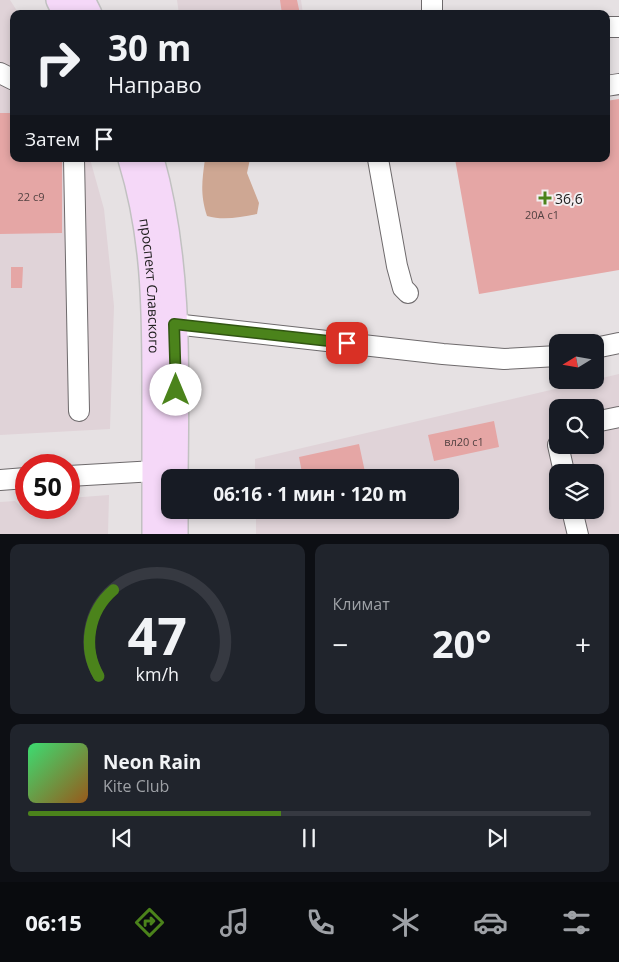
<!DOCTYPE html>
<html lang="ru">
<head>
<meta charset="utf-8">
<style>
	body { margin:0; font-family:"Open Sans",sans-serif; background:#20242c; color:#f1f3f6; height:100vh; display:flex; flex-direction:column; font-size:19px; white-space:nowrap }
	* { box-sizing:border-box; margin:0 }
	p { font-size:16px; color:#9ea1a6 }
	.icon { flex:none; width:28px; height:28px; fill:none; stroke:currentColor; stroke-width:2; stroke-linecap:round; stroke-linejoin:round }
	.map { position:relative; height:534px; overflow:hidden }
	.sheet { display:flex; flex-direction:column; gap:10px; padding:10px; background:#0d0f14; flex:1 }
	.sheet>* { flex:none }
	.guide { position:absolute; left:10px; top:10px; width:600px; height:152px; border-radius:10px; box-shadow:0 2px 8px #0003; background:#171b24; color:#f1f3f6; overflow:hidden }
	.needle { width:32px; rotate:259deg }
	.fabs { position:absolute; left:549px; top:334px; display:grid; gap:10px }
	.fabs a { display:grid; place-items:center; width:55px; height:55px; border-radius:10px; background:#171b24; box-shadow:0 2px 8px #0003; font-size:25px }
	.speed { position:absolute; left:15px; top:454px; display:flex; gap:10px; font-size:25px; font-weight:700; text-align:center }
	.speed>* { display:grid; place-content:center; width:65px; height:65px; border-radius:50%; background:#171b24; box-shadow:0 2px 8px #0003; line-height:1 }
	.speed .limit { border:8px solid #d22; background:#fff; color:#111 }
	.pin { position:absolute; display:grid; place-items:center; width:42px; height:42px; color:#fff; margin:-21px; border-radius:10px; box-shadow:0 2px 8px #0006 }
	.me { position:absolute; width:55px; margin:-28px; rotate:0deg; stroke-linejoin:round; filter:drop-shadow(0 0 4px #0008) }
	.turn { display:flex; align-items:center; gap:18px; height:105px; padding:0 15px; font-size:22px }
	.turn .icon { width:65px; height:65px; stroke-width:2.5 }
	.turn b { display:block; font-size:35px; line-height:42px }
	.then { display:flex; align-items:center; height:48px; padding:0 15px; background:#0003; gap:10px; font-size:19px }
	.big { font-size:38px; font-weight:700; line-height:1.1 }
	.sheet .card { flex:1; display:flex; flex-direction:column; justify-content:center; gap:8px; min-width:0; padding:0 18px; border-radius:10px; background:#20242c }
	.sheet .dial { align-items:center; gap:0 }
	.dial svg { height:130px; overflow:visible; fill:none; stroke:#363941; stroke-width:7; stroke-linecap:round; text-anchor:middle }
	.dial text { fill:#f1f3f6; stroke:none }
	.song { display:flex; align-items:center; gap:15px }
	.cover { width:60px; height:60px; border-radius:8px; background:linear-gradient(135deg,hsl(140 70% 55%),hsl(30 70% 35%)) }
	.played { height:5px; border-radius:2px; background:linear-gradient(90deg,#4b831b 45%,#363941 45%) }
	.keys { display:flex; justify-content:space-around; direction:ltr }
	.heat { display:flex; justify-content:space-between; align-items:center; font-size:28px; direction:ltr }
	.sheet .tiles { flex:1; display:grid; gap:10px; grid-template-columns:1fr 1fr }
	.card:last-child { grid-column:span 2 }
	.trip { position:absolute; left:161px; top:469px; width:298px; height:50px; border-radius:10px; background:#171b24; box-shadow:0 2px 8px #0003; font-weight:700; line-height:50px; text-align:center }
	.tabs { display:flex; height:80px; justify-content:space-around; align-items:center; background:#090b0e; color:#9ea1a6 }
	.tabs .icon { width:35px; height:35px }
	.tabs .on { color:#4b831b }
	.tabs b { font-size:22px; color:#f1f3f6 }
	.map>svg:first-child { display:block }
	.built { fill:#e0d3d8; fill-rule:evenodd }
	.green { fill:#cea793 }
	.building { fill:#e5a6a5 }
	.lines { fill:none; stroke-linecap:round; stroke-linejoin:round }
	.minor-casing { stroke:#6e6a6c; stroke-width:22 }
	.major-casing { stroke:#c1c1c1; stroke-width:28 }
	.minor { stroke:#fff; stroke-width:20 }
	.major { stroke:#f5d8f8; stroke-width:25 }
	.route-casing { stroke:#315512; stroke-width:12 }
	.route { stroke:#4b831b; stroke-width:9 }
	.poi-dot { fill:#4b831b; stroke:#f3eef0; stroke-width:2 }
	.labels { text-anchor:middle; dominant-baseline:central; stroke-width:4; stroke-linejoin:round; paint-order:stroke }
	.number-label { font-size:11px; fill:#534242 }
	.poi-label { font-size:14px; fill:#222121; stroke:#f3eef0; text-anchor:start }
	.street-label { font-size:14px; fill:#222121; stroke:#f3eef0 }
</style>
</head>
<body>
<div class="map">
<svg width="619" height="535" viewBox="0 0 619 535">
	<rect width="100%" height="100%" fill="#e6e1e3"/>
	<path class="built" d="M 0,0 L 10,0 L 19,14 L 14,14 L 14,159 L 90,159 L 104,209 L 114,306 L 110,429 L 0,435 Z
		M 177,0 L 301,0 L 303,14 L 179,14 Z
		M 619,374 L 619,534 L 256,534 L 256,510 L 450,510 L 450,478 L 255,477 L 255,459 ZM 558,408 L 595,408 L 595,445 L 558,445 ZM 558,472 L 595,472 L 595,510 L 558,510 Z
		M 109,495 L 108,534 L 0,534 L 0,502 L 15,501 L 31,516 L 45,515 L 50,508 L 69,508 L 69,498 Z"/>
	<path class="green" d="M 205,159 L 250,159 L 247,173 L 259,203 L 257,214 C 240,217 224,221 207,216 C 200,194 202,181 205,159 Z"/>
	<path class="building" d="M 280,0 L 297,0 L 300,14 L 282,14 Z
		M 619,99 L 619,270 L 479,294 L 455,159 L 606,159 L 606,101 Z
		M 0,113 L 14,113 L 14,159 L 62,159 L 62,233 L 0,234 Z
		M 11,267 L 23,267 L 22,288 L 11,288 Z
		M 494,421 L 499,447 L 434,461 L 428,435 Z
		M 359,444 L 365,472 L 339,478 L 303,478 L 299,457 Z"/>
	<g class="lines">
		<defs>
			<path id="minor" d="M 432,1 L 432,14
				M 606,27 L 619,27
				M 0,73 L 14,80
				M 606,86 L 619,84
				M 74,159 L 79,411
				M 378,159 L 397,266 L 403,288 L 408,293
				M 174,324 L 443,354 L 504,359 L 558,356
				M 595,348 L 619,343
				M 595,422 L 619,417
				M 558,445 L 564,472
				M 69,476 L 155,471
				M 0,480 L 26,478
				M 572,510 L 578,535"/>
			<g id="major">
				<path d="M 59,0 L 66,14"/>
				<path d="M 82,0 L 89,14"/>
				<path id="s1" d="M 131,159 C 154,234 155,304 155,382 C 155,433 155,484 155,535"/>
				<path d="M 151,159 C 180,262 176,371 175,478"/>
				<path d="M 175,535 L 175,510"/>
			</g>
		</defs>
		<use href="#minor" class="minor-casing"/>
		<use href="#major" class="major-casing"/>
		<use href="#minor" class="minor"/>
		<use href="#major" class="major"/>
	</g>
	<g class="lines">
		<defs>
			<path id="route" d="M 176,390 L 174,324 L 347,343"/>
		</defs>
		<use href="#route" class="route-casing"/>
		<use href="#route" class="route"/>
	</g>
	<path class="poi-dot" d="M542.5 190.5h5v5h5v5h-5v5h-5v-5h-5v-5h5z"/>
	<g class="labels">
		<g class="number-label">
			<text x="31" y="196">22 с9</text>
			<text x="542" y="214">20А с1</text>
			<text x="464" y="441">вл20 с1</text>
		</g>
		<g class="poi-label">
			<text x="555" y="198">36,6</text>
		</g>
		<g class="street-label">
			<text stroke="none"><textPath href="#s1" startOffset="129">проспект Славского</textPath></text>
		</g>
	</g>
</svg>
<div class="fabs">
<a><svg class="needle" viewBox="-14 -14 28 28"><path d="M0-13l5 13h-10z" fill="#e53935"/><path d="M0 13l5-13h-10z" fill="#9ea1a6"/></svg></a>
<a><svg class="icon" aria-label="search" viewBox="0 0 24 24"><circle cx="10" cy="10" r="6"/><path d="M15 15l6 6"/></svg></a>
<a><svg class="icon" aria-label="layers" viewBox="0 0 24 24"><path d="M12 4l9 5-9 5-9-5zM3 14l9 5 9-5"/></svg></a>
</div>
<div class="speed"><div class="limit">50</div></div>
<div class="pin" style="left:347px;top:343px;background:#d93025"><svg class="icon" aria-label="arrive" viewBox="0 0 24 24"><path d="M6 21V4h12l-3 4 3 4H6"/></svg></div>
<svg class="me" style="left:176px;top:390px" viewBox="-20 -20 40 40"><circle r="19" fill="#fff"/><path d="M0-13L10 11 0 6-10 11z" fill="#4b831b"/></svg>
<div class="trip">06:16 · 1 мин · 120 m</div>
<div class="guide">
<div class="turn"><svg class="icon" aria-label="right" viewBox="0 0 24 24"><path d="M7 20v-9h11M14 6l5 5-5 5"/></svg><div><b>30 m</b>Направо</div></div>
<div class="then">Затем<svg class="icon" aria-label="arrive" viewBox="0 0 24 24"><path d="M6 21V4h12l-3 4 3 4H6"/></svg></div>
</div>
</div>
<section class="sheet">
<div class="tiles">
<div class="card dial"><svg viewBox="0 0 100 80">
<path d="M14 69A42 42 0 1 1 86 69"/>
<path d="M14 69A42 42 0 0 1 23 16" stroke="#4b831b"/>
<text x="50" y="56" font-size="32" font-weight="700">47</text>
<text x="50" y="72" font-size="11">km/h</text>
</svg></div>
<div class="card"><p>Климат</p>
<div class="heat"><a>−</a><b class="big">20°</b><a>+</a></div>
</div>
<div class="card">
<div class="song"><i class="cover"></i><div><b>Neon Rain</b><p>Kite Club</p></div></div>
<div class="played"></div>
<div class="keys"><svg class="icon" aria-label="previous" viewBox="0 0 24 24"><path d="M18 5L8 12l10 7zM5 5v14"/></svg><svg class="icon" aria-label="pause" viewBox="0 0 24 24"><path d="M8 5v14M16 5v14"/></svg><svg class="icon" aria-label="next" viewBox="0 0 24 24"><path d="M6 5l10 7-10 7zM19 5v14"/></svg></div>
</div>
</div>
</section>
<nav class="tabs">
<b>06:15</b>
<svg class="icon on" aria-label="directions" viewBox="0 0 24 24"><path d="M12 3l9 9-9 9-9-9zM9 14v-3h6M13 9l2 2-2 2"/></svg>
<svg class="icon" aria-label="music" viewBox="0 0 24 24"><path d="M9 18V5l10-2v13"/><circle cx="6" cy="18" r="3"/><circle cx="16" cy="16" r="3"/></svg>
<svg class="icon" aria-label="phone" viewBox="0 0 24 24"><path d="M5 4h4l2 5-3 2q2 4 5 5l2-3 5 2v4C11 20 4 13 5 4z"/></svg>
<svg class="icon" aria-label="climate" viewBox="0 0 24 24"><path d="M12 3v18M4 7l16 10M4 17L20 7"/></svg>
<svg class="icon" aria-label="car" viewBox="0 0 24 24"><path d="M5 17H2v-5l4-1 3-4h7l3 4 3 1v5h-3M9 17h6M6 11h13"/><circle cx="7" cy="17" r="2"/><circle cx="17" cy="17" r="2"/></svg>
<svg class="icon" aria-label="filters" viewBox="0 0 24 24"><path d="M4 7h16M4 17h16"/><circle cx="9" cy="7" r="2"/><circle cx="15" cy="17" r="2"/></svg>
</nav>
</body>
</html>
